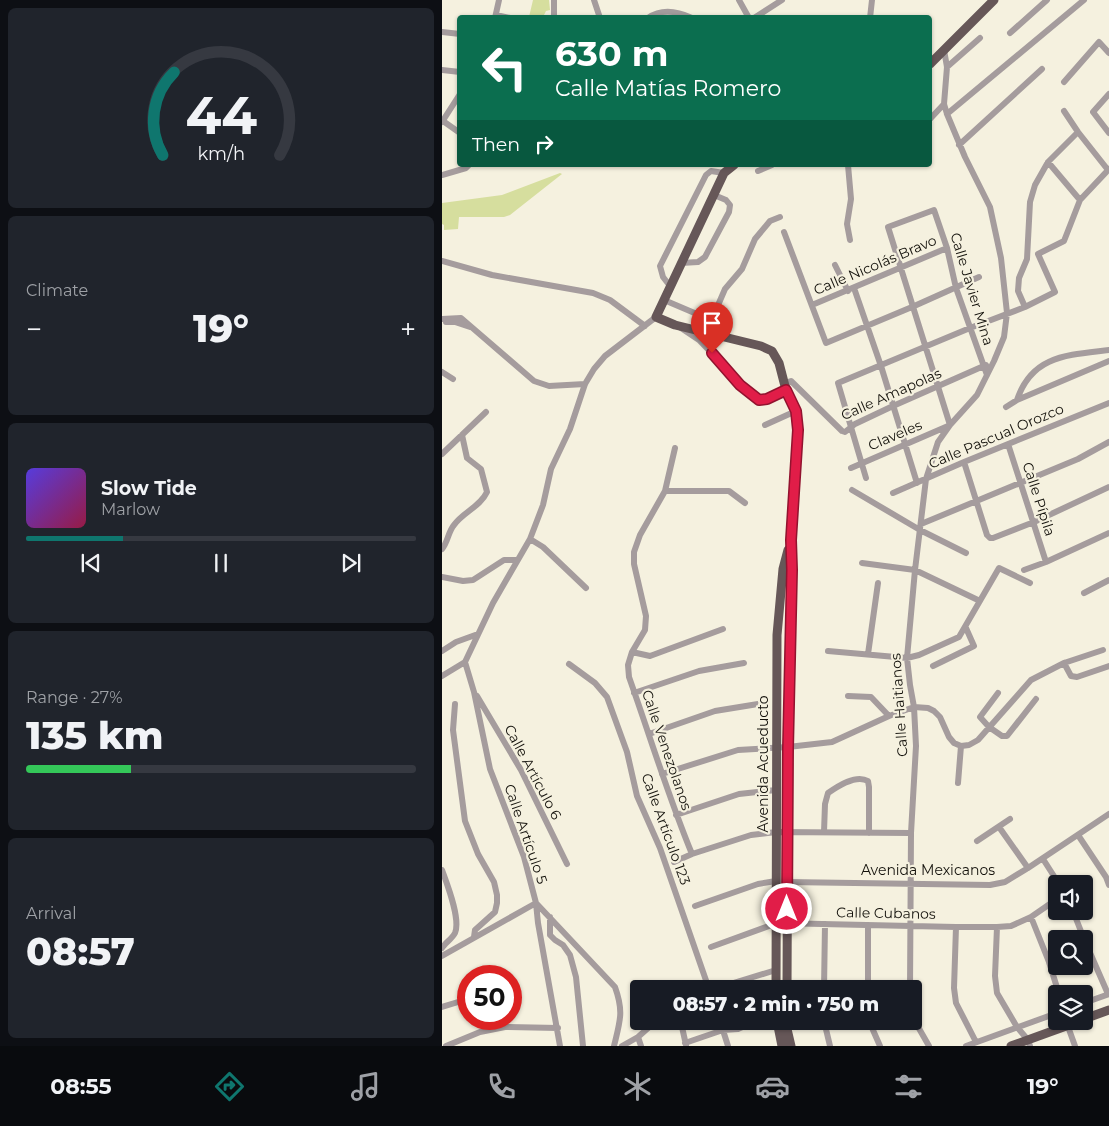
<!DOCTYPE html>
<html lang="en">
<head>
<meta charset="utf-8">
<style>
	body { margin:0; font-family:Montserrat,sans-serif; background:#20242c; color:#f1f3f6; height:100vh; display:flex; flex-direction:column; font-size:19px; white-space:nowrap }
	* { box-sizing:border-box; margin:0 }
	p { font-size:16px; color:#9ea1a6 }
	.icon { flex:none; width:28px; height:28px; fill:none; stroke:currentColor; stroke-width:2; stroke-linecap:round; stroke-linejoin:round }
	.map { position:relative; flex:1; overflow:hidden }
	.details { display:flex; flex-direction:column; gap:8px; padding:8px; background:#0d0f14; width:442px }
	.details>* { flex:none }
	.top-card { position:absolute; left:15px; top:15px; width:475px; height:152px; border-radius:5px; box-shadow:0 1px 4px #0004; background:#0b6e4f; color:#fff; overflow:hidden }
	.tools { position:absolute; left:606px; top:875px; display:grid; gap:10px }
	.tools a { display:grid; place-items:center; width:45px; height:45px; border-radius:5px; background:#171b24; box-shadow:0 1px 4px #0004; font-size:25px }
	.speed { position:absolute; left:15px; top:965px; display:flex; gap:10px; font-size:25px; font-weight:700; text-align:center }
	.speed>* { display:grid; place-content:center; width:65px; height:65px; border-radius:50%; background:#171b24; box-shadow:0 1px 4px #0004; line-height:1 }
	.speed .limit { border:8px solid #d22; background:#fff; color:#111 }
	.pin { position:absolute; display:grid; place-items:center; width:42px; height:42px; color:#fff; margin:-51px -21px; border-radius:50% 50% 50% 0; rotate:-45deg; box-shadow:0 0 5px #0007 }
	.pin .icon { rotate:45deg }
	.me { position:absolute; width:55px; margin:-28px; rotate:0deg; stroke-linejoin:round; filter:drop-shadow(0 0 4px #0008) }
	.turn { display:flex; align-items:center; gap:18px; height:105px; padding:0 15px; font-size:22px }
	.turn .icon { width:65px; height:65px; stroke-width:2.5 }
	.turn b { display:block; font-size:35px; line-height:42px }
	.then { display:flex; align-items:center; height:48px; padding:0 15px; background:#0003; gap:10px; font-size:19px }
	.big { font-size:38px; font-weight:800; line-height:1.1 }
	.details .tile { flex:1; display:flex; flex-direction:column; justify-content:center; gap:8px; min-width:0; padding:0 18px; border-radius:8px; background:#20242c }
	.details .dial { align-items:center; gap:0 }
	.dial svg { height:130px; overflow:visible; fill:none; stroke:#363941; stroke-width:7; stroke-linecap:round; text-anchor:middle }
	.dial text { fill:#f1f3f6; stroke:none }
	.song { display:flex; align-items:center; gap:15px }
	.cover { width:60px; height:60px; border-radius:8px; background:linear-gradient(135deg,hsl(250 70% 55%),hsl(340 70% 35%)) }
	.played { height:5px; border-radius:2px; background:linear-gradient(90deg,#0f766e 25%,#363941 25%) }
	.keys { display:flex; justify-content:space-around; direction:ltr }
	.heat { display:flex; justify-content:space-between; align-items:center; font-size:28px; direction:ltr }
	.charge { height:8px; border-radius:4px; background:linear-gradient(90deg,#34c759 27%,#363941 0) }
	.trip { position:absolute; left:188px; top:980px; width:292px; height:50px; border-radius:5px; background:#171b24; box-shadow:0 1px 4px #0004; font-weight:800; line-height:50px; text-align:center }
	.dock { display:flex; height:80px; justify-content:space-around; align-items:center; background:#090b0e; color:#9ea1a6 }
	.dock .icon { width:35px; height:35px }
	.dock .on { color:#0f766e }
	.dock b { font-size:22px; color:#f1f3f6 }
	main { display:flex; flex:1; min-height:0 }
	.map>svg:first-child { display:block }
	.green { fill:#d6de9e }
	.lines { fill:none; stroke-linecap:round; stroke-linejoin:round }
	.minor { stroke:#a59c9d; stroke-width:6 }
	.major { stroke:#665758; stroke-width:9 }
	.route-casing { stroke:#92132f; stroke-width:12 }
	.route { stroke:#e11d48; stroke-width:9 }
	.labels { text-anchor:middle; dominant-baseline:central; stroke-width:4.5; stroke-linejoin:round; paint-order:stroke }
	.street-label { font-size:14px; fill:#13110b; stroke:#f5f1df }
</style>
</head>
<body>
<main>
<section class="details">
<div class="tile dial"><svg viewBox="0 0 100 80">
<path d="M14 69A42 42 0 1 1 86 69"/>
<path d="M14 69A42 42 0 0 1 21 18" stroke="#0f766e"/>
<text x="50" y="56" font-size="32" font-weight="700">44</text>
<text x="50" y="72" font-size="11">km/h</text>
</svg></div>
<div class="tile"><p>Climate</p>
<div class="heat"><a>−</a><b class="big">19°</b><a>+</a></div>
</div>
<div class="tile">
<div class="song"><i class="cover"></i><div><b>Slow Tide</b><p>Marlow</p></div></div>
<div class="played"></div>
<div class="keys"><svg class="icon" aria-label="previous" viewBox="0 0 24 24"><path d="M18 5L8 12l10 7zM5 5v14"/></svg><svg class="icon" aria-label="pause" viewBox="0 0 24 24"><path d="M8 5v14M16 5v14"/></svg><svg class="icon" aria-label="next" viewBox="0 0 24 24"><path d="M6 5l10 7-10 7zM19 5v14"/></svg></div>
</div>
<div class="tile"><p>Range · 27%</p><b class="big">135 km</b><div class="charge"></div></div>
<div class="tile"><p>Arrival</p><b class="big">08:57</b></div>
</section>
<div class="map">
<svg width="667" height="1046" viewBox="0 0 667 1046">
	<rect width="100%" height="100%" fill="#f5f1df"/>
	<path class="green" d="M 91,0 L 107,0 L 108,10 L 104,11 L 101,17 L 87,17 Z
		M 118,173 L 120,174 L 68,215 L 62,217 L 17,217 L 16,229 L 2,230 L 2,225 L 0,224 L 0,203 L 60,195 Z"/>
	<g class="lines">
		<path class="minor" d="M 152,0 L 158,18
			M 297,0 L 307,18
			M 54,15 L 68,18
			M 53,18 L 57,0
			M 112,18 L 112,0
			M 206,18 C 220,8 235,11 250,18
			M 312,18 L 340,0
			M 428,18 L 430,0
			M 0,32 L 18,34
			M 568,33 L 605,0
			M 505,67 L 538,38
			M 0,70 L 18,72
			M 622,82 L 657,42 L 667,53
			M 667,94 L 651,112 L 667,133
			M 622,111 L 636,132 L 666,170
			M 505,114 L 642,0
			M 488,119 L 502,104
			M 1,121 L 18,133
			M 0,122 L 18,94
			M 517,145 L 600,69
			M 606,162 L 638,200
			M 406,165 L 409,199 L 405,224 L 408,240
			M 316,171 L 330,165
			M 0,175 L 24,168 L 27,165
			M 342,232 L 384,343 L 470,307 L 537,277
			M 0,261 L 50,275 L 151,293 L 168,300 L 203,326
			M 239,263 L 256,262 L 263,257 L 287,212 L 288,205 L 284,200 L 272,195
			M 393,265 L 406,291
			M 228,286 L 221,277 L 218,266 L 264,175 L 269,171 L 282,173
			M 412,288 L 439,366 L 475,483
			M 222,300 L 269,320
			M 370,305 L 505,248
			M 583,307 L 576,291 L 577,278 L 585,259 L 588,202 L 593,185 L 606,162 L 636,132
			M 0,319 L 19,318 L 92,381 L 107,386 L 143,384
			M 4,322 L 13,322 L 28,327
			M 239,328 L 257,340 L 283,367 L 298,385 L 317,400 L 325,399 L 344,390
			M 264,333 L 283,289 L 300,269 L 313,239 L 328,221 L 338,217
			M 0,372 L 11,379
			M 343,383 L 349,381 L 400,431 L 403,432 L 413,424 L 451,406 L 544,365
			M 575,400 C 590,355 626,355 667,350
			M 564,407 L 575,400 L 667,361
			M 323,425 L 354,411
			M 508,425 L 446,227 L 492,210 L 505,248 L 514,288 L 545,375
			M 566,444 L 604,562
			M 233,448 L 223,491 L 198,535 L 192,552 L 192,564 L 204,616 L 203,630 L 190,652 L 186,665 L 187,677 C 208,736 226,796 250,854
			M 0,454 L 44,412
			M 522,462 L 545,535 L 548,538 L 551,538 L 592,522 L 667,487
			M 409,468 L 506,426
			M 424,478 L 396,383 L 528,328 L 583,307 L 613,292 L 596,254 L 622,241 L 638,200 L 667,169
			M 410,490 L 478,530 L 524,553
			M 223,491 L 287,491 L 303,503
			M 451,493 L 522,462 L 667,403
			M 479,524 L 636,459 L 667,442
			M 88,539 L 101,547 L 144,588
			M 0,549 C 6,542 6,532 12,525 C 21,512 38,507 45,492 L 39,469 L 25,458 L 20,435
			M 420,563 L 473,570 L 538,601
			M 582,570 L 604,562 L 667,533
			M 0,577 L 21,581 L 31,580 L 62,560 L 75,560
			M 642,593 L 667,580
			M 0,651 L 14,642 L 36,634
			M 386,651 L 465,658 L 477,655 L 517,637 L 557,568 L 588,583
			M 190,652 L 208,656 L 281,629
			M 426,654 L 436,583
			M 23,662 L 51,603 L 88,539 L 101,505 L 109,469 L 128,429 L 143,384 L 152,369 L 163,356 L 214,317
			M 23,662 L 32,692 L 48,769 L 82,857 L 94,903 L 96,923 L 118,1046
			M 622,663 L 629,676 L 635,677 L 667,666
			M 127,664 L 153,683 L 165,697 L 185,752 L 195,796 L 218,848 L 267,989
			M 491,666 L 532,646 L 524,628
			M 0,676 L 23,662
			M 192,693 L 257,671 L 302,663
			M 556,693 L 538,717 L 547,727 L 560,736 L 565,736 L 594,699
			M 35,696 L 79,770 L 125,864
			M 406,696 L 429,697 L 447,716
			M 13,704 L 11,730 L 23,821 L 36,854 L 52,882 L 55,895 L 55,903 L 53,912 L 33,930 L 32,937
			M 207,734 L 273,711 L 316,704
			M 220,774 L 296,750 L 346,747 L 390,742 L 447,716 L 472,707 L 486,708 L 492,711 L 498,717 L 507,737 L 512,743 L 519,746 L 527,745 L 536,740 L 589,680 L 622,663 L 661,650
			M 516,783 L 519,746
			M 234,815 L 297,794 L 334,790
			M 557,827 L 586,868
			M 382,832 L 383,804 L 386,793 C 396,786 414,774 426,781 L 427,787 L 427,833
			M 636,835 L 664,877 L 667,885
			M 535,841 L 568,819
			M 601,859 L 617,884
			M 232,862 L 250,854 L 309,835 L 334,832 L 469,833
			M 0,870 C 5,884 19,919 13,933 C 10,939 3,943 0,948
			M 345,882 L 548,885 L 563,882 L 586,868 L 667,814
			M 94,903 L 173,987 C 182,1012 178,1021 172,1046
			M 253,906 L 316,884 L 334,881
			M 631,911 L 642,939
			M 108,917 L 108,935 L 113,940 L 121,945 L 128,955 L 134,977 L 141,1046
			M 589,917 L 607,962 L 617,994
			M 426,925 L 426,989
			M 514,927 L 512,988 L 514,1003 L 534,1042
			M 555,927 L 553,976 L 555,993 L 575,1027 L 586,1040 L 588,1046
			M 642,939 L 666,994
			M 269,947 L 335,923 L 514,927 L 555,927 L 569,926 L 589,917 L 615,899
			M 0,956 L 94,903
			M 250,989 L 264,982
			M 272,989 L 334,970
			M 382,989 L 383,924
			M 468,989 L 469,833 L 474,746 L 472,707 L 468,685 L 465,658 L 473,570 L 484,479 L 496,442 L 508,425 L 535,395 L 552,361 L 562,337 L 565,313 L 559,258 L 548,207 L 523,157 L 505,114 L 502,104 L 505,67 L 502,50
			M 642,1003 L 667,994
			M 0,1007 L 26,999
			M 471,1018 L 487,1046
			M 278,1021 L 286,1046
			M 382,1021 L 388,1046
			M 427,1021 L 438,1046
			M 624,1021 L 633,1046
			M 240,1027 L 244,1045
			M 196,1037 L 199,1046
			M 243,1043 L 281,1030 L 296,1029 L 314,1021
			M 4,1046 L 38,1032 L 63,1027 L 116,1028
			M 180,1046 L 196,1037 L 214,1021
			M 524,1046 L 615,1013"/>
		<path class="major" d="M 488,64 L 552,0
			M 292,165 L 282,173 L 214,317 L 233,325 L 319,346 L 330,351 L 337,363 L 344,390 L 354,411 L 356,430 L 349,540 L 350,570 L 346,747 L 345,989
			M 334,989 L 335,635 L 341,569 L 346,550
			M 642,1019 L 667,1010
			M 335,1021 L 340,1046
			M 345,1021 L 345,1029 L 349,1046
			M 569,1046 L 638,1021"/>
	</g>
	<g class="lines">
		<defs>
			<path id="route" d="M 270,353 L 298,385 L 317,400 L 325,399 L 344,390 L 354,411 L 356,430 L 349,540 L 350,570 L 346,748 L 345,909"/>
		</defs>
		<use href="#route" class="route-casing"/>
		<use href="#route" class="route"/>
	</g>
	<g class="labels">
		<g class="street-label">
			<text transform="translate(433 265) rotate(-23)">Calle Nicolás Bravo</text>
			<text transform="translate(530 289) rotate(73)">Calle Javier Mina</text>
			<text transform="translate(449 394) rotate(-24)">Calle Amapolas</text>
			<text transform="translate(453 435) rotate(-23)">Claveles</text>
			<text transform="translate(554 436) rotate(-23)">Calle Pascual Orozco</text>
			<text transform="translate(597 499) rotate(72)">Calle Pípila</text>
			<text transform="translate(457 705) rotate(-94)">Calle Haitianos</text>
			<text transform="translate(225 750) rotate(71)">Calle Venezolanos</text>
			<text transform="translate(321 764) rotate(-90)">Avenida Acueducto</text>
			<text transform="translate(91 772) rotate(62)">Calle Artículo 6</text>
			<text transform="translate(224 829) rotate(70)">Calle Artículo 123</text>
			<text transform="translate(84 834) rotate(71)">Calle Artículo 5</text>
			<text x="486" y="870">Avenida Mexicanos</text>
			<text transform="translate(444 913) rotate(1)">Calle Cubanos</text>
		</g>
	</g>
</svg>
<div class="tools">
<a><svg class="icon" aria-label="sound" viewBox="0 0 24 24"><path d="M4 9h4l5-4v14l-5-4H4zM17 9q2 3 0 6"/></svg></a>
<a><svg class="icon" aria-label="search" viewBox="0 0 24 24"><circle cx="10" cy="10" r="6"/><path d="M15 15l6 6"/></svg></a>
<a><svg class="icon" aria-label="layers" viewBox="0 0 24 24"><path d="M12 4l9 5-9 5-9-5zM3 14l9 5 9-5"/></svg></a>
</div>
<div class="speed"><div class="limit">50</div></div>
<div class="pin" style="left:270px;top:353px;background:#d93025"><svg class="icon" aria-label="arrive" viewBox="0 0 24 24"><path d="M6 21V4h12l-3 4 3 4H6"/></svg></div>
<svg class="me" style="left:345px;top:909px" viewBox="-20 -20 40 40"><circle r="17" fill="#e11d48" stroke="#fff" stroke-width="3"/><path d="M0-11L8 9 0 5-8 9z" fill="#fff"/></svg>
<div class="trip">08:57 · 2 min · 750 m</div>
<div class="top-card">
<div class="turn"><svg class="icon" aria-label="left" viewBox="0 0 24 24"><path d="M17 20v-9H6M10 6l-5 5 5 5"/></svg><div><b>630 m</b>Calle Matías Romero</div></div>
<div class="then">Then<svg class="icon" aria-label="right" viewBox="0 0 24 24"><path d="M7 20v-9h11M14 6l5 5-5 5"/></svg></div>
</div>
</div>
</main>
<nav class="dock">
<b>08:55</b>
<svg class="icon on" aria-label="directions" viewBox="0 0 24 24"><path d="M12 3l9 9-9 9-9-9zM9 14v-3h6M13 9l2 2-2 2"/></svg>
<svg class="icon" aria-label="music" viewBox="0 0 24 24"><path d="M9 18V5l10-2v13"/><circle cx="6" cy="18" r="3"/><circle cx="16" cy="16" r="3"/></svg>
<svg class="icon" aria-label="phone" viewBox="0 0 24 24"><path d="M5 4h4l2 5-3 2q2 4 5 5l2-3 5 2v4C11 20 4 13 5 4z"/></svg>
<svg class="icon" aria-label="climate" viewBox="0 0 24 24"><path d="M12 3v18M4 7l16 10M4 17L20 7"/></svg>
<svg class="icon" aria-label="car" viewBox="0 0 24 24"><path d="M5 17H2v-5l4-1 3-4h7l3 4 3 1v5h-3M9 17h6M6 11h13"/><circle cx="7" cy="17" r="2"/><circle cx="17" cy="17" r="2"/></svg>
<svg class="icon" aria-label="filters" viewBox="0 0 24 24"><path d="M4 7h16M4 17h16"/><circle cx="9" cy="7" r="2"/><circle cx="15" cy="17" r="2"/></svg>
<b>19°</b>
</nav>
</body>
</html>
